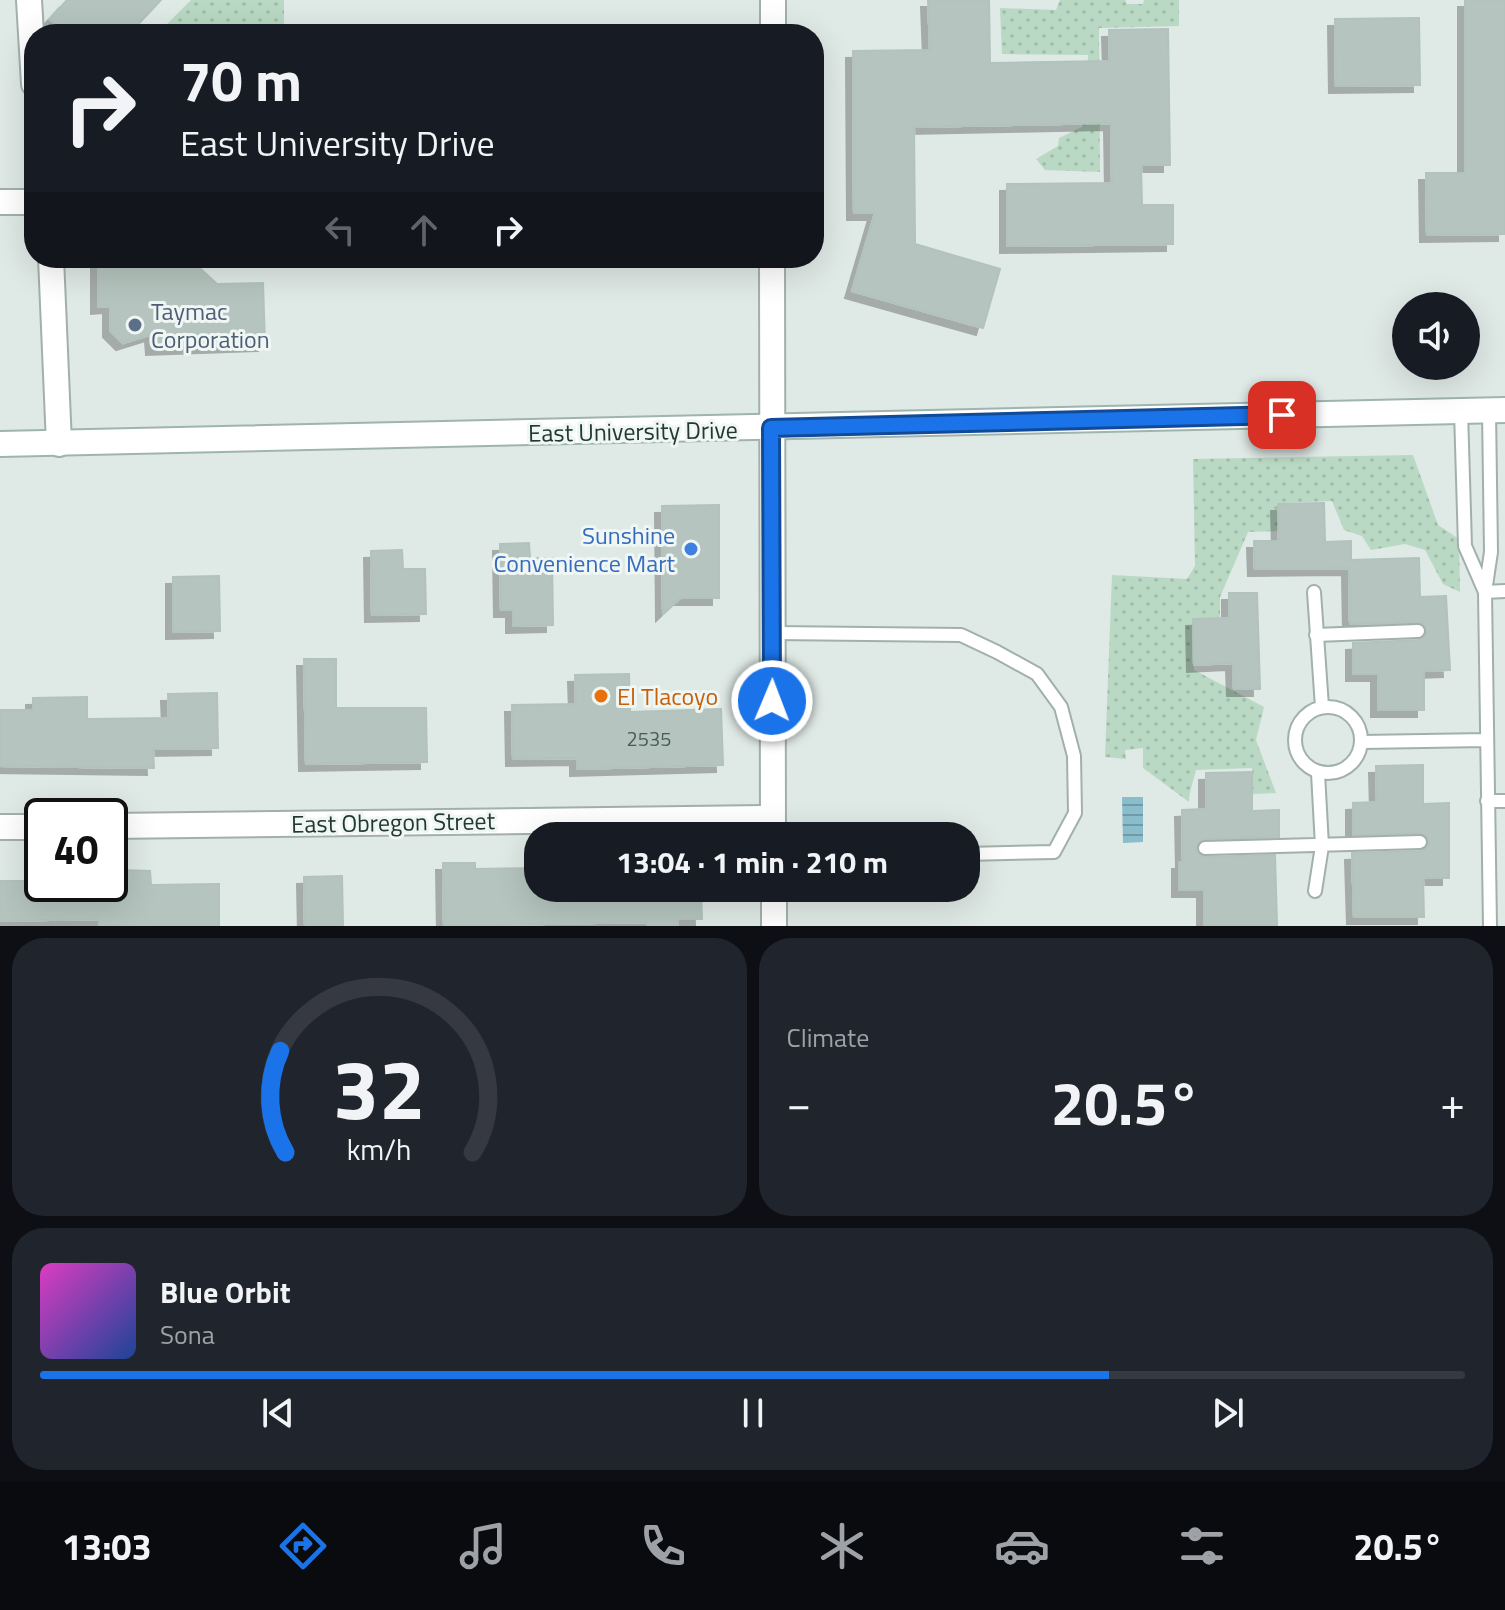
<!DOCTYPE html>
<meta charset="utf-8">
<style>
:root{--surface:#171b24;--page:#20242c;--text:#f1f3f6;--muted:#9ea1a6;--line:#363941;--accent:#1a73e8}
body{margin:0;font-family:"Titillium Web",sans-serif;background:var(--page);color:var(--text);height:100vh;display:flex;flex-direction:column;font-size:30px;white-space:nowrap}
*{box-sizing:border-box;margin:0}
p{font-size:26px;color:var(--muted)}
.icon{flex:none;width:44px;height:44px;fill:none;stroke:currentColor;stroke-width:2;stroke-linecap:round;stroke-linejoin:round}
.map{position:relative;height:926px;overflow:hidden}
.drawer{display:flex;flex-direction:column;gap:12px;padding:12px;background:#0d0f14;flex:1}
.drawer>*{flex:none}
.hud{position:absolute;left:24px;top:24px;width:800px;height:244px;border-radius:32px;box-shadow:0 8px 32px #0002;background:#171b24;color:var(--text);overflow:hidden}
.fabs{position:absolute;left:1392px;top:292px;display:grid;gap:16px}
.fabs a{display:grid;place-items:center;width:88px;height:88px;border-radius:50%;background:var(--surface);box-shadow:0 8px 32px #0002;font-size:40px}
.speed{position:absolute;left:24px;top:798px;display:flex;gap:16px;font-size:40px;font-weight:700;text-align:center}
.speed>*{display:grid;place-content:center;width:104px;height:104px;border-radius:50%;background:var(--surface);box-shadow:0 8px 32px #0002;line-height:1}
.speed .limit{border:4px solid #111;border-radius:12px;background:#fff;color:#111}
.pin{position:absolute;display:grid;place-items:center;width:68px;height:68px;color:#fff;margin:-34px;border-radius:16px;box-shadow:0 4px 12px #0006}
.me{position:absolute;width:88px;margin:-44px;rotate:1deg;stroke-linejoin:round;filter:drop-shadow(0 0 6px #0008)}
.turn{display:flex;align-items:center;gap:28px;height:168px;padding:0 24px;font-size:36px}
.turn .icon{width:104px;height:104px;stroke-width:2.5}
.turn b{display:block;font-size:56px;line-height:68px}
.lanes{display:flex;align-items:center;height:76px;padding:0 24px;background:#0003;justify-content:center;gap:40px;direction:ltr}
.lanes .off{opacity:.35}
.big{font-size:60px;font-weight:700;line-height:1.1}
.drawer .card{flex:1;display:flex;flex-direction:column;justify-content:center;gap:12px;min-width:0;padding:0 28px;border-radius:32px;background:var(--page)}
.drawer .dial{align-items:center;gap:0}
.dial svg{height:208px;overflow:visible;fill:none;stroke:var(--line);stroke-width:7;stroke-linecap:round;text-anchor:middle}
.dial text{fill:var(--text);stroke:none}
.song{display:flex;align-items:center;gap:24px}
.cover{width:96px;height:96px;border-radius:12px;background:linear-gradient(135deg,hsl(310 70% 55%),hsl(220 70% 35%))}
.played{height:8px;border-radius:4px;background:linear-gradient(90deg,var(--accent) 75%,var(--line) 75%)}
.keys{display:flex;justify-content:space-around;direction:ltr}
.heat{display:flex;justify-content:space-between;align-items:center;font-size:44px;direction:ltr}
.drawer .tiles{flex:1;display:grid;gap:12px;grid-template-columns:1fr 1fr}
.card:last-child{grid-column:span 2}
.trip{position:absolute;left:524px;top:822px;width:456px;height:80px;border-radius:32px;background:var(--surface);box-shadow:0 8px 32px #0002;font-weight:700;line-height:80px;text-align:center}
.tab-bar{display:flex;height:128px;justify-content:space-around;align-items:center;background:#090b0e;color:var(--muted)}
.tab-bar .icon{width:56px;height:56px}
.tab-bar .current{color:var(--accent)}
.tab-bar b{font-size:36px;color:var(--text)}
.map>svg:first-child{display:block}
.park{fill:url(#park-dots)}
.water{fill:url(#water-rules)}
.building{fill:#b5c4be;stroke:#b2c2bd;stroke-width:2;filter:url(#shadow)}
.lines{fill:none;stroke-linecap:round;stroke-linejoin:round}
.service-casing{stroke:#a2b0ac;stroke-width:16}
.minor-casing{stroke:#a2b0ac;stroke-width:28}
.tertiary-casing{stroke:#a2b0ac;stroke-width:28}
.secondary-casing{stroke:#9fb4ae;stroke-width:28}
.service{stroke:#fff;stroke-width:12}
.minor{stroke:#fff;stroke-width:24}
.tertiary{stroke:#fff;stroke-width:24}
.secondary{stroke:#fff;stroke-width:24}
.route-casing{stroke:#114b97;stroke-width:20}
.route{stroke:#1a73e8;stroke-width:14}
.service-dot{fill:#5c6f8a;stroke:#eff6f3;stroke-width:3}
.shop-dot{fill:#3f7fe0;stroke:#eff6f3;stroke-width:3}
.food-dot{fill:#e8710a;stroke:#eff6f3;stroke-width:3}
.labels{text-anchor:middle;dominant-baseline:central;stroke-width:6;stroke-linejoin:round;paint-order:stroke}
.number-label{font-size:20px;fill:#465b56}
.service-label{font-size:24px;fill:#4e5e75;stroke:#eff6f3;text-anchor:start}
.street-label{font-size:24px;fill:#213833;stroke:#eff6f3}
.shop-label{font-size:24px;fill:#366cbe;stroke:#eff6f3;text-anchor:end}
.food-label{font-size:24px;fill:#c56008;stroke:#eff6f3;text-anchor:start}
</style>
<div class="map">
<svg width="1505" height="926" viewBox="0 0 1505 926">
<defs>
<pattern id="park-dots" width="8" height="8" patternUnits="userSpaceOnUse" patternTransform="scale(2)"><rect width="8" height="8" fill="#b9d9c4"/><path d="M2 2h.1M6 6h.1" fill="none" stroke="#9fbba9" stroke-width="1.8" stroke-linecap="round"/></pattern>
<pattern id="water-rules" width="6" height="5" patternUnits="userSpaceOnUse" patternTransform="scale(2)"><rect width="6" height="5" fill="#8abdcb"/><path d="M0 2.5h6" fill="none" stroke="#709ba5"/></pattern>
<filter id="shadow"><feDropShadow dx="-7" dy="7" stdDeviation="0" flood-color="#0004"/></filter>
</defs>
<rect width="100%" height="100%" fill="#dfe9e5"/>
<!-- park -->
<path class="park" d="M191 0H284V34H157Z
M1060 0H1125L1127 4H1143L1144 0H1179V26L1099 28 1100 172 1045 170 1036 159 1058 146 1059 138 1082 127 1087 107 1088 55 1002 54 1000 8 1056 10Z
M1413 455 1438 525 1459 539 1460 592 1443 584 1425 550 1405 544 1371 550 1362 536 1344 530 1332 501 1283 503 1279 531 1248 532 1220 597V618L1194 619V670L1264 707 1256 740 1276 793 1253 794 1252 768 1196 770C1194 780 1189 791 1189 802L1143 768V748L1125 750 1126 759 1105 757 1112 575 1187 579 1195 566 1193 459Z"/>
<!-- water -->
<path class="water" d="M1122 797H1143V842L1123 843Z"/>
<!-- building -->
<path class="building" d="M67 0H161L129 34H66L50 19Z
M928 0H989L990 63 1110 61 1109 30 1168 29 1170 165H1141L1142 205H1173V244L1007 246V184L1112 183 1111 123 914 127 915 244 1000 269 983 328 852 291 875 213H854L853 51 930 50Z
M1465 0H1505V234L1427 235 1426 173H1465Z
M1419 18 1420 85 1336 86 1335 19Z
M98 258H189L217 284 263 283 265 344 153 348 152 334 123 343 110 330V306L98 307Z
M1324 503 1325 542 1351 541V560L1419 558 1420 597 1446 596 1450 670 1424 671V710H1378V674H1353V643L1419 640 1426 634 1423 623 1350 624 1349 568 1255 569 1254 541H1279L1278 504Z
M719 505V598H680L663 614 662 506Z
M529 543 530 558H552L553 625 513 626V610H501L500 544Z
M402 550 403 569H425L426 614 372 615 371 551Z
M219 576 220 631 173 632V577Z
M1229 593H1257L1260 689H1234L1233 663 1194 665 1193 619 1229 618Z
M304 659H336V708H426L427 762 306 764Z
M629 674 630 712 721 709 723 765 577 769V758L513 759 512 705 576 704 575 675Z
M217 693 218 748 153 749 154 768 0 766V710H33V698L87 697V719L169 718 168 694Z
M1423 765V804L1449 803V878H1423L1424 917H1354L1352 853 1420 851 1425 849 1429 843 1427 837 1420 833 1353 835V803L1377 802 1376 766Z
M1252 772V811L1279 810V837L1205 839 1198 843 1196 849 1200 855 1205 857 1275 855 1277 925 1204 926V890H1179V862H1183L1182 810 1206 809V773Z
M443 863H475V869L538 868V888H701L702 919H678V926H647V922L444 926Z
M121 870 150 871 151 885 219 884V926H99V919L0 921V881H42V884H67V890H123Z
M342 876 343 926H305L304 877Z"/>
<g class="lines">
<defs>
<path id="service" d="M1461 411 1465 546 1485 592
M1489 411 1491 552 1485 592 1490 926
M1314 592 1322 707
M1485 592 1505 591
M773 633 961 635 997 652 1037 674 1061 707 1074 756 1075 813 1054 852 966 854
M1316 635 1418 631
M1295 740a33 33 0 1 1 66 0a33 33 0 1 1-66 0Z
M1362 742 1486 740
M1487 801H1505
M1205 848 1420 842
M1315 891 1322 846 1318 773"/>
<path id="minor" d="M29 0 34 84
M0 202H34
M51 258 59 444
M110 826 772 818
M0 827H42"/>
<path id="tertiary" d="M773 34V0
M772 258 773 836
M774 926V888"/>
<path id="secondary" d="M0 444 1505 410"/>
</defs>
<!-- service casing -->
<use href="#service" class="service-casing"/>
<!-- minor casing -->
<use href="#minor" class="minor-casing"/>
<!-- tertiary casing -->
<use href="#tertiary" class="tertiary-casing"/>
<!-- secondary casing -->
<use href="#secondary" class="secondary-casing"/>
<!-- service -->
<use href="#service" class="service"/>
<!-- minor -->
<use href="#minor" class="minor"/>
<!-- tertiary -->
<use href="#tertiary" class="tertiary"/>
<!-- secondary -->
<use href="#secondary" class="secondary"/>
</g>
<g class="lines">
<defs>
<path id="route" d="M772 701 771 428 1282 415"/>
</defs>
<!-- route casing -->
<use href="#route" class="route-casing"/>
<!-- route -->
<use href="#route" class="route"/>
</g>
<!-- markers -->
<circle class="service-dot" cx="135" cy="325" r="8"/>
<circle class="shop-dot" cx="691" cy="549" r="8"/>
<circle class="food-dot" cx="601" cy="696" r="8"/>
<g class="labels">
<!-- number labels -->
<g class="number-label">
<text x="649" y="738">2535</text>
</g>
<!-- service labels -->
<g class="service-label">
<text x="151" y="311">Taymac<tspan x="151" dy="28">Corporation</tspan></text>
</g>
<!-- street labels -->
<g class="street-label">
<text transform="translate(633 431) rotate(-1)">East University Drive</text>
<text transform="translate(393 822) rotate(-1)">East Obregon Street</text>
</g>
<!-- shop labels -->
<g class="shop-label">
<text x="675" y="535">Sunshine<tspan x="675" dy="28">Convenience Mart</tspan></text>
</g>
<!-- food labels -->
<g class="food-label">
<text x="617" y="696">El Tlacoyo</text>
</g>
</g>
</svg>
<div class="fabs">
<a><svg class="icon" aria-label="sound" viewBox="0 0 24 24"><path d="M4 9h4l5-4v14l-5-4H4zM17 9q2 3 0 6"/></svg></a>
</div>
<div class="speed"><div class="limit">40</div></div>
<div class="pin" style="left:1282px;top:415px;background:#d93025"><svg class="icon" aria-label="arrive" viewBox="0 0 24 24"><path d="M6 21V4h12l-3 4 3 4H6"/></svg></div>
<svg class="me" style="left:772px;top:701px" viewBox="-20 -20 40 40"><circle r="17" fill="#1a73e8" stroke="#fff" stroke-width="3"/><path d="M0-11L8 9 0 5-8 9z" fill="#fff"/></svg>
<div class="trip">13:04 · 1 min · 210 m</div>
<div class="hud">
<div class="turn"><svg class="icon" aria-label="right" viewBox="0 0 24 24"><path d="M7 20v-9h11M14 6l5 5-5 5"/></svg><div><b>70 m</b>East University Drive</div></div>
<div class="lanes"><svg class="icon off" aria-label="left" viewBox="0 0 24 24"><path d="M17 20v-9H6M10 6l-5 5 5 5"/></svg><svg class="icon off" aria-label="ahead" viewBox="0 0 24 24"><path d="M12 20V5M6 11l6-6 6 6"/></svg><svg class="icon" aria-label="right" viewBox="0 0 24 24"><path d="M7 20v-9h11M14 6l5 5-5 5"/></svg></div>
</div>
</div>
<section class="drawer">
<div class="tiles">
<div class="card dial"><svg viewBox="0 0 100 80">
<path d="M14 69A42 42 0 1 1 86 69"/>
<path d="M14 69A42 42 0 0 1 12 30" stroke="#1a73e8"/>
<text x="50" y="56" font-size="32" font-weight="700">32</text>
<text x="50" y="72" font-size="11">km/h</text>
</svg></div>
<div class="card"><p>Climate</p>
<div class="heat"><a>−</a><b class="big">20.5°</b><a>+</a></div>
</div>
<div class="card">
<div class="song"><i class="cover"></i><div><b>Blue Orbit</b><p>Sona</p></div></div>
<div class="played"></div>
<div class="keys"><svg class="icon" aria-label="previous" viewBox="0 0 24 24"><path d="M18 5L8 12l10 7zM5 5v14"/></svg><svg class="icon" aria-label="pause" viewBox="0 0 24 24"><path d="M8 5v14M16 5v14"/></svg><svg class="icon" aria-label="next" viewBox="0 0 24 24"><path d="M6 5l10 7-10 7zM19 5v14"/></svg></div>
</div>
</div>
</section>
<nav class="tab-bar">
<b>13:03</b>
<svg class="icon current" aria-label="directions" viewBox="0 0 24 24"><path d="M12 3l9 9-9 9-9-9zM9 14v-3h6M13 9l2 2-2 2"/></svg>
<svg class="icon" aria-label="music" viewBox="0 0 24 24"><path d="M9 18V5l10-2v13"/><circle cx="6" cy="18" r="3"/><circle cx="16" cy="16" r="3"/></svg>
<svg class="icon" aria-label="phone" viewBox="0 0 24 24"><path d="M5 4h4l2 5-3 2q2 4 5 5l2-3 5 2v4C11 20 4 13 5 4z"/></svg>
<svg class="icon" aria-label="climate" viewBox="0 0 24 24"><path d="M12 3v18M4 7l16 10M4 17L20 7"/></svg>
<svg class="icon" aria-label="car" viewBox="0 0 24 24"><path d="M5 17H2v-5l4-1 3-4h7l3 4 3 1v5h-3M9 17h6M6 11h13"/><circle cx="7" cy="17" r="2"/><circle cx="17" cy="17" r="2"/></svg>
<svg class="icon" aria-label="filters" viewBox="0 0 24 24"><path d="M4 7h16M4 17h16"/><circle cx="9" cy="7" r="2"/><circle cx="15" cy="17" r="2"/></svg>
<b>20.5°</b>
</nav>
